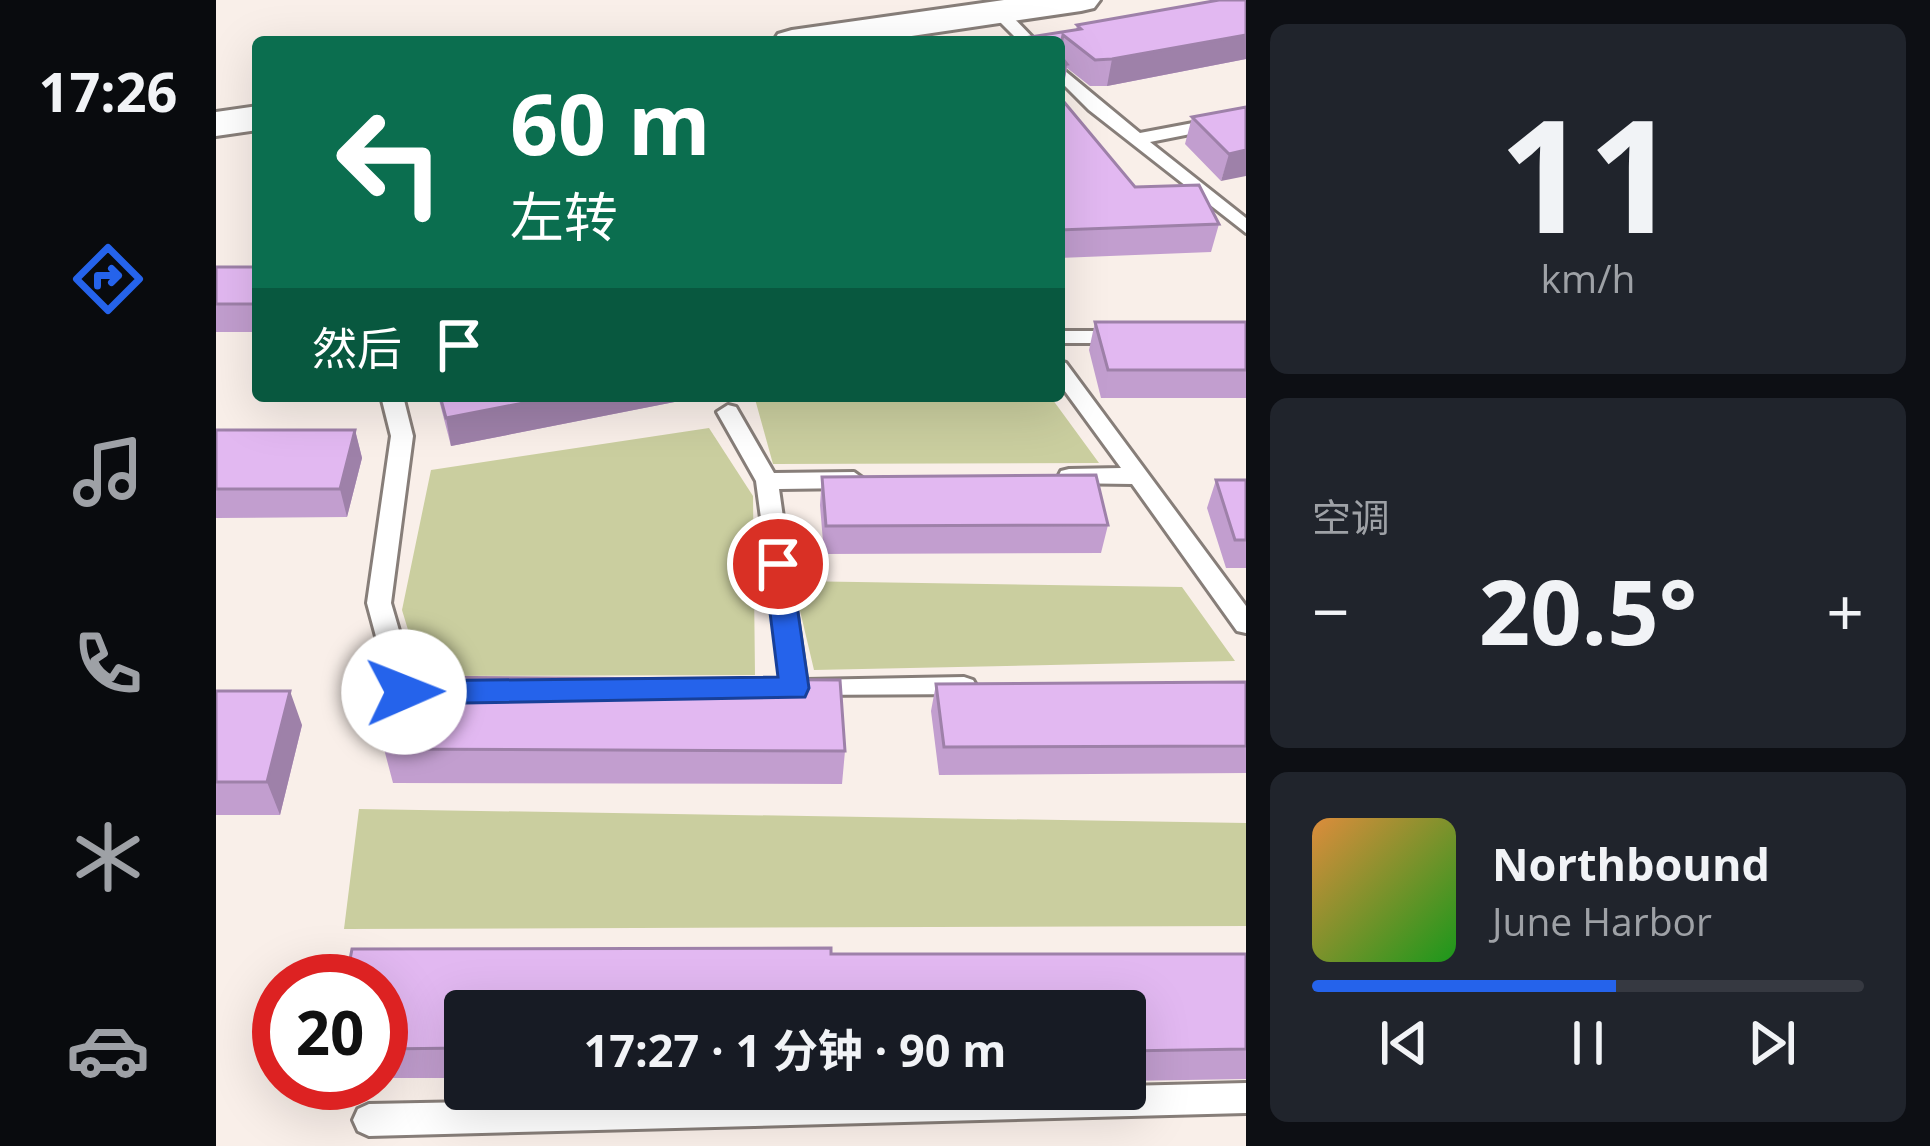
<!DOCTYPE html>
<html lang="zh">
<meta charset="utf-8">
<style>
:root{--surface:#171b24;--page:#20242c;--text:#f1f3f6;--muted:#9ea1a6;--line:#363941;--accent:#2563eb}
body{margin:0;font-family:"Open Sans","Noto Sans SC",sans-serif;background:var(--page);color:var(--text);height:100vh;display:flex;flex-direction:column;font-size:45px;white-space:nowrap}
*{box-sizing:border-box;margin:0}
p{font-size:39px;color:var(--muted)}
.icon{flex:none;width:66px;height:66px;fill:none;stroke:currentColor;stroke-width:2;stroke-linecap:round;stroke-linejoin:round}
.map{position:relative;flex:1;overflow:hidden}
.side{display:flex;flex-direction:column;gap:24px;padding:24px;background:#0d0f14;width:684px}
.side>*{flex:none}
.hud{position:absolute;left:36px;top:36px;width:813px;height:366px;border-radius:12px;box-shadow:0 12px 48px #0002;background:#0b6e4f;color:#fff;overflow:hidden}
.speed{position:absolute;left:36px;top:954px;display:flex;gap:24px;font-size:60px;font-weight:700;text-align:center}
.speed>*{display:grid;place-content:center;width:156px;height:156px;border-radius:50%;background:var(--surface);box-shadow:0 12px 48px #0002;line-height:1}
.speed .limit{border:18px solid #d22;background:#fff;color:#111}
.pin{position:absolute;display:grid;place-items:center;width:102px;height:102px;color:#fff;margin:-51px;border:6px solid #fff;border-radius:50%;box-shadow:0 3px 12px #0007}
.me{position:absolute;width:132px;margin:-66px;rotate:89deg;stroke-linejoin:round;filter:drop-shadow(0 0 9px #0008)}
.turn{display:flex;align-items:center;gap:42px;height:252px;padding:0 60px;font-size:54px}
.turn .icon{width:156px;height:156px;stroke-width:2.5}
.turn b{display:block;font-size:84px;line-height:102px}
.then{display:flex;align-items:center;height:114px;padding:0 60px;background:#0003;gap:24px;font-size:45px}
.big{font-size:90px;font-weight:700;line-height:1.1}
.side .widget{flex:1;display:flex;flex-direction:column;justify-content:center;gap:18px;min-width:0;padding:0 42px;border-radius:18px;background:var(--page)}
.side .dial{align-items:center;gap:0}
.dial b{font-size:156px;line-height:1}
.song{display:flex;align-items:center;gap:36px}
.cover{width:144px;height:144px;border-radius:18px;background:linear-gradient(135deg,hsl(30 70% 55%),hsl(120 70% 35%))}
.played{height:12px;border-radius:6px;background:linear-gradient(90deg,var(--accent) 55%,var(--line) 55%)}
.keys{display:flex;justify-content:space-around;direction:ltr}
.heat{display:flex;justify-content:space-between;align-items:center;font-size:66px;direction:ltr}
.trip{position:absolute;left:228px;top:990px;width:702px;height:120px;border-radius:12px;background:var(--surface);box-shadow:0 12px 48px #0002;font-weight:700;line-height:120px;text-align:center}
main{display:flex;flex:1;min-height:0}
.tab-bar{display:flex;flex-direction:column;width:216px;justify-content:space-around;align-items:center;background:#090b0e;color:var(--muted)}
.tab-bar .icon{width:84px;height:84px}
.tab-bar .active{color:var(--accent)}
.tab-bar b{font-size:54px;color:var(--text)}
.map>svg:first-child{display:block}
.green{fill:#cace9f}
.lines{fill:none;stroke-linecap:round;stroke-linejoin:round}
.service-casing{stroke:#877e79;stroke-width:6}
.tertiary-casing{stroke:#877e79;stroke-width:6}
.service{fill:#fff;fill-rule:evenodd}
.tertiary{fill:#fff;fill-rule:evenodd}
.wall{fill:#c29ecf}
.shaded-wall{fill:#9e81a9}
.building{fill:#e2b8f1;stroke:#9e81a9;stroke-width:3}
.route{fill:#2563eb;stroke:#184099;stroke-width:3}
</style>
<main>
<nav class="tab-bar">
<b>17:26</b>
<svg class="icon active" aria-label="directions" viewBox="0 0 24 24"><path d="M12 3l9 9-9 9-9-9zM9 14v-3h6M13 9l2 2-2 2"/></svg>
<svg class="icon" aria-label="music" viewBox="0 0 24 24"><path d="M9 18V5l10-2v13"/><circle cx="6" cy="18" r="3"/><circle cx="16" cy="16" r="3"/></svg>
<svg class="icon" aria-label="phone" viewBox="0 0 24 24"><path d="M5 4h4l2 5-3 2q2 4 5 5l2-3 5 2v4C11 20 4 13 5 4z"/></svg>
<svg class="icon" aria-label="climate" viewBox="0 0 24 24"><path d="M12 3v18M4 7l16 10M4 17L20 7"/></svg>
<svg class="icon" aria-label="car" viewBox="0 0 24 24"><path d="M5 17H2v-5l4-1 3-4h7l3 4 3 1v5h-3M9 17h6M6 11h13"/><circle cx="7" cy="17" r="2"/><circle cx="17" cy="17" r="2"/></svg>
</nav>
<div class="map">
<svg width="1030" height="1146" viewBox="0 0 1030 1146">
<rect width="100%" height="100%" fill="#f9efe9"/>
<!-- green -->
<path class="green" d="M564 396H834L883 463 557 464 539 399Z
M493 428 537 496 539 675 206 676 186 610 215 470Z
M577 581 966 587 1019 661 598 670Z
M143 809 1030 823V926L128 929Z"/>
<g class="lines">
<defs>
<path id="service" d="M777 9H789L821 42H804L777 15Z
M843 66 924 133 1030 113V123L934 142 1030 218V233L873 110 843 80Z
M843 331H908L918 337 908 343H843Z
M843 361 850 363 1030 606V633L1021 631 916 484 845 483 842 477 845 471 853 469 905 468 843 383Z
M165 396H187L197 436 175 603 198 682 211 685 215 692 211 699H179L175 692 151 603 175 436Z
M512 405 520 407 558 473 638 472 649 480 638 488 563 489 590 680 748 677 757 680 761 687 757 694 588 695 578 699 569 696 540 481 501 412Z
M1030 1083V1113L153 1136 142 1131 137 1120 142 1109 153 1104 909 1089V1086Z"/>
<path id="tertiary" d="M788 0H884L878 8 865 11 655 42H557L562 34 576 30Z
M42 106V130L0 136V112Z"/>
</defs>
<!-- service casing -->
<use href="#service" class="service-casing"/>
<!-- tertiary casing -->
<use href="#tertiary" class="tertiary-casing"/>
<!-- service -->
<use href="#service" class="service"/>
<!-- tertiary -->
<use href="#tertiary" class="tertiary"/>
</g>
<!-- wall -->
<path class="wall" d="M1030 0V59L891 86H874L851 68 847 90 783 42 860 30 861 25Z
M843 96 919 187 1003 224 995 252 843 258Z
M1030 107 1005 181 969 144 976 117Z
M0 267H42V332H0Z
M879 322H1030V398H885L873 350Z
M222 396H489L235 446Z
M0 430H139L146 458 131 517 0 518Z
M606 477 892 525 885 553 608 554 604 505Z
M1000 480H1030V568H1010L991 508Z
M1030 682V773L723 775 715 711 720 684Z
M0 691 86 725 64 815H0Z
M168 749 629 751 626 784 177 783Z
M615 954H1030V1079L909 1081V1011H249V1078H165V981Z"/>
<!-- shaded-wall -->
<path class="shaded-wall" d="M1030 35V59L891 86 896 59Z
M851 64 847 90 843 91V65Z
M1030 150V176L1005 181 1013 154Z
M343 396H489L235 446 230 418Z
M139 430 146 458 131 517 124 489Z
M74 691 86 725 64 815 51 782Z"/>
<!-- building -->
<path class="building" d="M1003 0H1030V35L896 59 879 60 847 35 843 53V42H783L865 29 861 25Z
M843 54 851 64 843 65Z
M843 96 919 187 983 185 1003 224 843 230Z
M1030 107V150L1013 154 976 117Z
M0 267H42V304H0Z
M879 322H1030V370H892Z
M224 396H343L230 418Z
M0 430H139L124 489H0Z
M880 475 892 525 610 526 606 477Z
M1000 480H1030V540H1019Z
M182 677 624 680 629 751 168 749Z
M1030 682V746L728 747 720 684Z
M0 691H74L51 782H0Z
M615 948V954H1030V1049L909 1051V1011H249V1048L165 1049V981H130L136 949Z"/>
<!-- route -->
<path class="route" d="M562 554 575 564 593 688 589 697 188 704 178 701 174 692 178 684 188 681 562 677 548 564Z"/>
</svg>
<div class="speed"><div class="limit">20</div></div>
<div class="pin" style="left:562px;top:564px;background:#d93025"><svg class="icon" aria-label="arrive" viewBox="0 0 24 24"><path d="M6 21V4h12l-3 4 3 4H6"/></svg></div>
<svg class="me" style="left:188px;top:692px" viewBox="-20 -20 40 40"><circle r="19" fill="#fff"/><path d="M0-13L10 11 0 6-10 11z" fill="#2563eb"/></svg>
<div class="trip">17:27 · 1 分钟 · 90 m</div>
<div class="hud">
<div class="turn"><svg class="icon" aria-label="left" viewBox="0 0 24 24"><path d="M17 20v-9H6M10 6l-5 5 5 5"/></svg><div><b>60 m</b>左转</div></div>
<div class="then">然后<svg class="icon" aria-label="arrive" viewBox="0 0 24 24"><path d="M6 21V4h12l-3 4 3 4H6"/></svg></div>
</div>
</div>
<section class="side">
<div class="widget dial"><b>11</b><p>km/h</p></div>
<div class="widget"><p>空调</p>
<div class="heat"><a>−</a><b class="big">20.5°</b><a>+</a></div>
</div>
<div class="widget">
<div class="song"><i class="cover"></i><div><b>Northbound</b><p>June Harbor</p></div></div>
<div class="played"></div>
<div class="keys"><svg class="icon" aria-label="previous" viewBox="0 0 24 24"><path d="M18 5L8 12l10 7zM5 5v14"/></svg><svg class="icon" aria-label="pause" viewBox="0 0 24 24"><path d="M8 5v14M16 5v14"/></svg><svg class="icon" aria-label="next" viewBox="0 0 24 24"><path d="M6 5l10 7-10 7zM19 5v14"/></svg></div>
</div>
</section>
</main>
